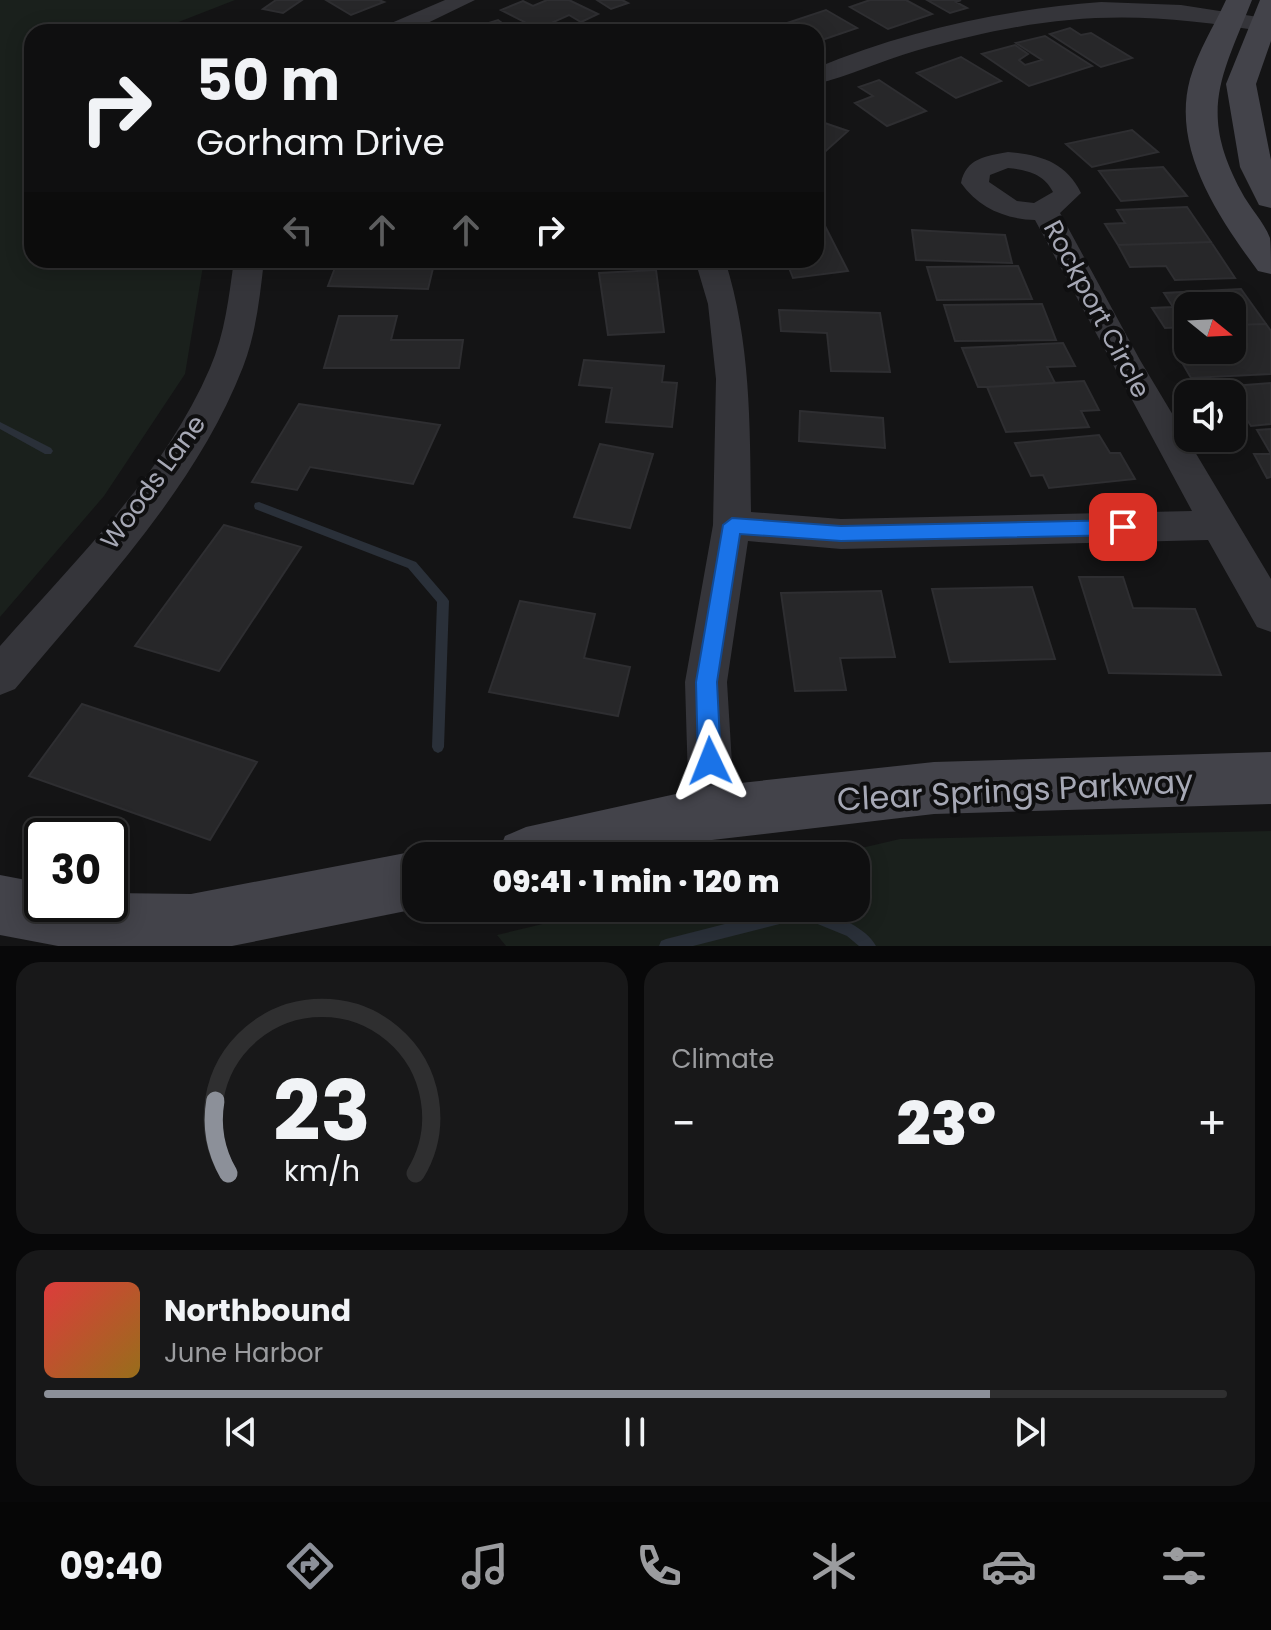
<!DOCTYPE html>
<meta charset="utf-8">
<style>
:root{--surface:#0f0f10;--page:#181819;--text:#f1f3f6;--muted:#9b9c9f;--line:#2f2f30;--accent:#8c9099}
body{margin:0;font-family:Poppins,sans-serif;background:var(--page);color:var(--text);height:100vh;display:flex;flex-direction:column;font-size:30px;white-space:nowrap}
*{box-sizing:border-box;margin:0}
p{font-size:26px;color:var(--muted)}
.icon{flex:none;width:44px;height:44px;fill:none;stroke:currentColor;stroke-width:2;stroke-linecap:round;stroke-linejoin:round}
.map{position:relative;height:946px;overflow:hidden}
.sheet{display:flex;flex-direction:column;gap:16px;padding:16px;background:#080809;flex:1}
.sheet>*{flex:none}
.banner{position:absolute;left:24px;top:24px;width:800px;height:244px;border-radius:24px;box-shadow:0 4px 20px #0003,0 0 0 2px var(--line);background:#0f0f10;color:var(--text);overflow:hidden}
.needle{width:52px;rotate:108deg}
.controls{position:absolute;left:1174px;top:292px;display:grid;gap:16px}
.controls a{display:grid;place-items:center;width:72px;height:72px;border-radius:16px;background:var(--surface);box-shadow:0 4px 20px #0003,0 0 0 2px var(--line);font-size:40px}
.speed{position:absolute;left:24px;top:818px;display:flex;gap:16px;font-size:40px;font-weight:700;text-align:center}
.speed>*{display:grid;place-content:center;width:104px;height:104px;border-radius:50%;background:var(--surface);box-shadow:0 4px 20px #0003,0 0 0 2px var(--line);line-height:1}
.speed .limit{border:4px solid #111;border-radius:12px;background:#fff;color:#111}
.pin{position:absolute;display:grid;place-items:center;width:68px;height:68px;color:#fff;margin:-34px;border-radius:16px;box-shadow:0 4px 12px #0006}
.me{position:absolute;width:88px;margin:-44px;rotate:358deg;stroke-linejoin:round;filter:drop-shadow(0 0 6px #0008)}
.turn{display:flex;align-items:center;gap:28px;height:168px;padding:0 40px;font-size:36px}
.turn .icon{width:104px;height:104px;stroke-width:2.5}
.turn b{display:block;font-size:56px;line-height:68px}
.lanes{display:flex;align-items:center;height:76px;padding:0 40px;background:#0003;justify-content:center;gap:40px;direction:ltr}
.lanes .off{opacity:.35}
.big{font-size:60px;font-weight:800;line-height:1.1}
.sheet .card{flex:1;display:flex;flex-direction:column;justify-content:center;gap:12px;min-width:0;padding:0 28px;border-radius:24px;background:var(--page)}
.sheet .dial{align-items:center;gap:0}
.dial svg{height:208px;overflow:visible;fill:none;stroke:var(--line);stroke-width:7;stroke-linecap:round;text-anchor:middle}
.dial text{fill:var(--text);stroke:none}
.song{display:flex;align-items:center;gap:24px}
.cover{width:96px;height:96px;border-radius:12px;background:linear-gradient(135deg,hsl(0 70% 55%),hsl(40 70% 35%))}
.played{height:8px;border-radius:4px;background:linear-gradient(90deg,var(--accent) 80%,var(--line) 80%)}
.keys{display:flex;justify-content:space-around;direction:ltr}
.heat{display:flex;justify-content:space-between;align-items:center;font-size:44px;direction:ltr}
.sheet .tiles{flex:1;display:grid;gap:16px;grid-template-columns:1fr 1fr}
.card:last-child{grid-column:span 2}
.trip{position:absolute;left:402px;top:842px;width:468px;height:80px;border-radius:24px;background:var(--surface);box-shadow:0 4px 20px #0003,0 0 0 2px var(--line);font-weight:800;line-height:80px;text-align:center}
.dock{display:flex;height:128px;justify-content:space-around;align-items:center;background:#060606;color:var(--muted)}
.dock .icon{width:56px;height:56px}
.dock .active{color:var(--accent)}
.dock b{font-size:36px;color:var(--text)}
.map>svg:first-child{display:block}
.green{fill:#1a201c}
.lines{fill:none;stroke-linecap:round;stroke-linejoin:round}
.stream{fill:#2a3039;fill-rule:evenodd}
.building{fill:#272729;stroke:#2e2e31;stroke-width:2}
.street{fill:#35353a;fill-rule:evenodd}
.secondary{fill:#43434a;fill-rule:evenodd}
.route{fill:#1a73e8;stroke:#114b97;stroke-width:2}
.labels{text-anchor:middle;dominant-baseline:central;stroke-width:8;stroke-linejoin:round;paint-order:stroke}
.street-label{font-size:26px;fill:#a6a8b5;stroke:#0f0f10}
.near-street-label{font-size:32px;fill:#a6a8b5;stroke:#0f0f10}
</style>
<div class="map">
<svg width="1271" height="946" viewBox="0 0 1271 946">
<rect width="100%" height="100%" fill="#141415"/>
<!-- green -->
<path class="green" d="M0 0H235L153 32H32V260H204L185 374 104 496 0 617Z
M1271 831V946H506L497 935 610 908H856V856H827L900 839Z"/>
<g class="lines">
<!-- stream -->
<path class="stream" d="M0 422 51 448 53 451 51 454H45L0 429Z
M259 502 416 562 447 598 449 601 444 747 442 751 438 753 434 751 432 747 437 602 408 568 255 509 254 506 255 503Z
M788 908C797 908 806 907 815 909 834 914 867 928 876 946H859L847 936 803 918 693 946H659L661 941 666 939Z"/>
</g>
<!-- building -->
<path class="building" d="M276 0H302L283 13 263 9Z
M326 0H379L384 2 351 15Z
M547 0H569L598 14 581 22 569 15 538 29 501 10 523 1 533 6Z
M597 0H622L628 3 611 9Z
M870 0H906L932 14 888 29 850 7Z
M927 0H961L956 2 967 8 950 13Z
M826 10 857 28 816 42V32L766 30Z
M498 20 514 32H460Z
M1070 28 1081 35 1091 33 1132 58 1101 67 1050 34Z
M1045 36 1092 66 1029 86 982 54 1015 45 1028 54 1019 60 1025 65 1042 60 1016 43Z
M961 57 1001 81 956 98 917 73Z
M879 80 926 111 887 126 855 103 873 96 859 87Z
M816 120 848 131 819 157 816 155Z
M1132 130 1158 152 1092 167 1066 144Z
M1163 167 1187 196 1121 201 1099 171Z
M1187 207 1211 242 1118 245 1105 224 1125 223 1117 210Z
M825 226 848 271 793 278 786 260H816V227Z
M912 230 1005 235 1012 263 916 260Z
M1211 242 1235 278 1175 280 1166 266 1130 267 1118 245Z
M338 260H403L402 263 434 264 428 289 328 286Z
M1018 266 1032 299 937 300 927 267Z
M656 270 664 332 608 335 599 273Z
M1241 289 1266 324 1232 325V306H1188V327L1165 328 1152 308 1173 307 1164 293Z
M1042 304 1056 340 955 341 944 305Z
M779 310 880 313 890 372 831 371 827 333 781 331Z
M339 316H397L391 340H463L459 368H324Z
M1266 324 1271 331V374L1191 378 1177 354 1232 350V325Z
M1063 343 1075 366 1047 367 1055 383 987 387H978L962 348Z
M584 360 664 366 662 382 677 383 672 427 606 422 612 388 579 385Z
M1084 381 1099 410 1081 411 1089 427 1006 432 987 387Z
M1271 383V424L1251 426 1242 412 1232 413V394H1209L1205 388Z
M299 404 440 425 413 484 310 467 297 490 252 482Z
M800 411 883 418 885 448 799 441Z
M1271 429V477L1267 478 1254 454H1271L1257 430Z
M1099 435 1110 453H1120L1135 479 1049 488 1043 475 1031 476 1015 443Z
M600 444 653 454 630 528 574 517Z
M224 525 301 547 219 671 135 646Z
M1079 577H1123L1133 608 1195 609 1221 675 1109 673Z
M1032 587 1055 659 950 662 932 589Z
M881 591 895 657 840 658 846 690 795 691 781 593Z
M520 601 595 614 584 658 630 667 618 716 489 692Z
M82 704 257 762 210 840 29 776Z"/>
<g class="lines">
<!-- street -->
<path class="street" d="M445 0H475L409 32H379L382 27Z
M1101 2 1181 5 1271 19V33C1132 8 1050 13 915 51 881 61 849 76 816 84V68C904 31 1006 9 1101 2Z
M1008 152C1040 155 1066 162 1081 193L1060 213 1140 360 1271 579V632L1257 627 1208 540 841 549 748 541 727 682 735 813 728 829 712 835 696 829 689 813 685 682 713 525 716 379 708 304 695 260H725C751 343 750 425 751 512L841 519 1192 511 1035 220C1005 219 979 208 961 183 966 158 986 156 1008 152ZM1008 168C1027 170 1044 174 1053 192L1034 203 1017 201 989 182 990 175Z
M234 260H264C260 296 256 334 243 367 195 490 98 589 15 689L0 695V646C76 559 164 475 210 368 225 334 229 296 234 260Z"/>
<!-- secondary -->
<path class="secondary" d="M1226 0H1252C1222 76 1198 111 1241 191 1249 207 1264 222 1270 238 1271 247 1271 264 1271 274L1258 271C1219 218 1171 149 1190 79 1198 51 1214 26 1226 0Z
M1260 0H1271V41L1256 84 1271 160V208L1259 205 1240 167 1226 84Z
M1271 752V804L934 814 712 840 646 856H497L505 836 526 827 712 786 934 762Z
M416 851 429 856H416V908H419L416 909 232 946H58L0 935V875L42 883V904H110V893L191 894Z"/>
</g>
<!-- route -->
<path class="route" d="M732 518 841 526 1123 520 1132 527 1123 535 841 541 740 534 717 682 721 761 718 768 710 771 702 768 698 761 696 682 723 525Z"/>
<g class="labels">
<!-- street labels -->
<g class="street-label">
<text transform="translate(1097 309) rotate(62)">Rockport Circle</text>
<text transform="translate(153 482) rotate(-54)">Woods Lane</text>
</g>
<!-- near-street labels -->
<g class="near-street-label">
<text transform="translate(1015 790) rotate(-3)">Clear Springs Parkway</text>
</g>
</g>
</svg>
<div class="controls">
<a><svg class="needle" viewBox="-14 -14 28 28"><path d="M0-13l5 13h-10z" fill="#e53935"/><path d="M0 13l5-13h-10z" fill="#9b9c9f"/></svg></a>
<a><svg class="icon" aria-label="sound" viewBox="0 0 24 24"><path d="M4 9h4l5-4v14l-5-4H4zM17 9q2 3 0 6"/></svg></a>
</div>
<div class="speed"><div class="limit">30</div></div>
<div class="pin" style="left:1123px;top:527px;background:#d93025"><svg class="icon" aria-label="arrive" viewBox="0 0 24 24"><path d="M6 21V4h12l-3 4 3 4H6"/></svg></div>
<svg class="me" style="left:710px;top:761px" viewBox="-20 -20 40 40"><path d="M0-17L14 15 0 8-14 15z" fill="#1a73e8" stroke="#fff" stroke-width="4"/></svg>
<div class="trip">09:41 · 1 min · 120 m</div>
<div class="banner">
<div class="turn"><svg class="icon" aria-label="right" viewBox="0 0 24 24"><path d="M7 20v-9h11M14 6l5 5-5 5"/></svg><div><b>50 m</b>Gorham Drive</div></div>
<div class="lanes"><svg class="icon off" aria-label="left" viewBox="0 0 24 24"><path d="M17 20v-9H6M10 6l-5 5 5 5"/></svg><svg class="icon off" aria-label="ahead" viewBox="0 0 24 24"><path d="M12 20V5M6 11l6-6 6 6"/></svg><svg class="icon off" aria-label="ahead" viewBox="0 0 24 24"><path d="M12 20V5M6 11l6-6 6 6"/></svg><svg class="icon" aria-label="right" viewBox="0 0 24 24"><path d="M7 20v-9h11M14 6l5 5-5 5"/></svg></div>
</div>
</div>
<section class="sheet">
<div class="tiles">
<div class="card dial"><svg viewBox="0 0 100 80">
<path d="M14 69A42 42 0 1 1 86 69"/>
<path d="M14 69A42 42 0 0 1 9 41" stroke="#8c9099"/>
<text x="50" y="56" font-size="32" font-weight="700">23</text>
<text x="50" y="72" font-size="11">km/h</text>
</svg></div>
<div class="card"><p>Climate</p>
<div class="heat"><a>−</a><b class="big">23°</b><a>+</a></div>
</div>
<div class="card">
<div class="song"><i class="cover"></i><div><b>Northbound</b><p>June Harbor</p></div></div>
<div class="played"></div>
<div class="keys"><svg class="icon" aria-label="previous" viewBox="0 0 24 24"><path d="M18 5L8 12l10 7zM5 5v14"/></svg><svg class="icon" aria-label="pause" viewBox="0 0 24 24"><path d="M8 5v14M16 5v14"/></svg><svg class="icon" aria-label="next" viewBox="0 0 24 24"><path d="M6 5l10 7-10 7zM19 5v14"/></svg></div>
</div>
</div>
</section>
<nav class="dock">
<b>09:40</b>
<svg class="icon active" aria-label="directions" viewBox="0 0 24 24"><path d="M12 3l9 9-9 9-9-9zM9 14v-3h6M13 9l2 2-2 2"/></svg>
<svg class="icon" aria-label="music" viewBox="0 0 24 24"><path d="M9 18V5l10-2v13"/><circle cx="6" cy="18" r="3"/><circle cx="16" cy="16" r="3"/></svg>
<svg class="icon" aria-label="phone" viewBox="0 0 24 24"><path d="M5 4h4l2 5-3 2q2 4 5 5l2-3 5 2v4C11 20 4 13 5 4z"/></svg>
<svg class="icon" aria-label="climate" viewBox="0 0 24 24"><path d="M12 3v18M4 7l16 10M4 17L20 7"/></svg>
<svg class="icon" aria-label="car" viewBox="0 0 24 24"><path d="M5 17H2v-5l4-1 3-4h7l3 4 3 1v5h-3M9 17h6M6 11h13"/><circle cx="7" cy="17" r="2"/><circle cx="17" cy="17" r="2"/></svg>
<svg class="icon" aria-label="filters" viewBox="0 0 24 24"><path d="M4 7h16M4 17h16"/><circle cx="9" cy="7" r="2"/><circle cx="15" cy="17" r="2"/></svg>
</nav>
